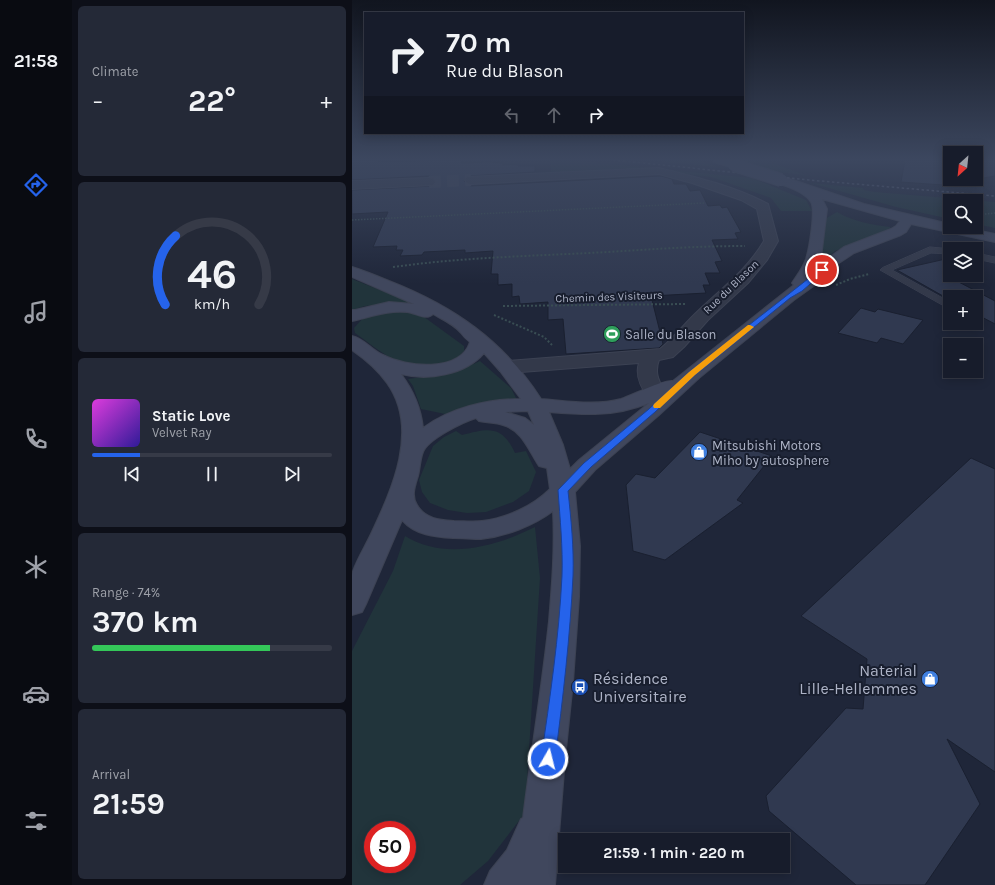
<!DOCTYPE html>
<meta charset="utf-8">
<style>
:root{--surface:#171c2b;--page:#242937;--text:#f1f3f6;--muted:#9ea1a9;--line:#363a47;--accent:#2563eb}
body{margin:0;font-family:Karla,sans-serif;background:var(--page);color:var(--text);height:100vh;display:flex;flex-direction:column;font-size:15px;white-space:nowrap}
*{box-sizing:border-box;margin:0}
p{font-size:13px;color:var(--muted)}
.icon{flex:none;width:22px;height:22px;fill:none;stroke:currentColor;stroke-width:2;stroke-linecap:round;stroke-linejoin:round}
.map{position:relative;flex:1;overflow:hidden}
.details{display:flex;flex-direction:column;gap:6px;padding:6px;background:#0d0f18;width:280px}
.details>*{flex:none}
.top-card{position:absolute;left:12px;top:12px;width:380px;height:122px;border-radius:0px;box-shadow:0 2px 10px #0003,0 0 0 1px var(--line);background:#171c2b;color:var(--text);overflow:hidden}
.needle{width:26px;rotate:207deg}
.controls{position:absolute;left:591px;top:146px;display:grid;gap:8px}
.controls a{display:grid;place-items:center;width:40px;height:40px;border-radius:0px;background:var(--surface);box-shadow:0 2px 10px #0003,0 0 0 1px var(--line);font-size:20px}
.speed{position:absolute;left:12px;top:821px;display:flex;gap:8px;font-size:20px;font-weight:700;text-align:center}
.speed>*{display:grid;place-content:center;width:52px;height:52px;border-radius:50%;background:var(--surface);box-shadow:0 2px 10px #0003,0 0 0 1px var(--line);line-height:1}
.speed .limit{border:6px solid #d22;background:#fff;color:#111}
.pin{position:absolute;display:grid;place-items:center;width:34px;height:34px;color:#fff;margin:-17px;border:2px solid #fff;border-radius:50%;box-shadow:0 1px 4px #0007}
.me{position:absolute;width:44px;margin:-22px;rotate:8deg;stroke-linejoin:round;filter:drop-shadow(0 0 3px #0008)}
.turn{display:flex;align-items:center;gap:14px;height:84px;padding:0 16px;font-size:18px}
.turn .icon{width:52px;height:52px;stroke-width:2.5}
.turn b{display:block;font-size:28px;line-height:34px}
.lanes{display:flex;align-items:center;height:38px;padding:0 16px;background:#0003;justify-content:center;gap:20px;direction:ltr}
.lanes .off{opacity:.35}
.big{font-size:30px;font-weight:700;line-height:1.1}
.details .card{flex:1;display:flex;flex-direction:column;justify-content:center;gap:6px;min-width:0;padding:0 14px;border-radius:6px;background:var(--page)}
.details .dial{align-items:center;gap:0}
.dial svg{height:104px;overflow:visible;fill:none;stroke:var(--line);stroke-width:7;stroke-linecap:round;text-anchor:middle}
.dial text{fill:var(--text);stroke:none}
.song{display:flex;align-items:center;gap:12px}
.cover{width:48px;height:48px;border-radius:6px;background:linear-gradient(135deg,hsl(300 70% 55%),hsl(250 70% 35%))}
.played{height:4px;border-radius:2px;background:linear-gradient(90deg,var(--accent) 20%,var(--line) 20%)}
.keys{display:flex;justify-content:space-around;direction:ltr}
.heat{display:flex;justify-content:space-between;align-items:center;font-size:22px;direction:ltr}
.charge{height:6px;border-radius:3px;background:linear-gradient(90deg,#34c759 74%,var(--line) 0)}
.trip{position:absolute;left:206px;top:833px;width:232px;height:40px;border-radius:0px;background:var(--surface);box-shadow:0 2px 10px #0003,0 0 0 1px var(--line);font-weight:700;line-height:40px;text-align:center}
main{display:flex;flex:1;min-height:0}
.dock{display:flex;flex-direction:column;width:72px;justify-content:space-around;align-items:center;background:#090b11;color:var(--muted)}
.dock .icon{width:28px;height:28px}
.dock .current{color:var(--accent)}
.dock b{font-size:18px;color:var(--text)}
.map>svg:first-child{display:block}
.green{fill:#21343b;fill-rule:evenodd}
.building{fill:#303950;stroke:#1a2030}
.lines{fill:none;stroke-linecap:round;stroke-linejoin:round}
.street-tunnel{stroke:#3b4255;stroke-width:12;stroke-dasharray:12 6;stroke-linecap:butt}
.lane-casing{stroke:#3c4253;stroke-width:1}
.street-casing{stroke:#3c4253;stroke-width:2}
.secondary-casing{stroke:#3c4253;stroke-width:2}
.path-far1{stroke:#394d53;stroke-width:1.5;stroke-dasharray:1.5 1.5;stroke-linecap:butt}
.path{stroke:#394d53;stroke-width:2;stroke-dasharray:2 2;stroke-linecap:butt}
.lane{fill:#33394a;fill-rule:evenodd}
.street{fill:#33394a;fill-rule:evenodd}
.secondary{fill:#40475d;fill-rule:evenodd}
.rail{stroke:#545c71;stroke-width:1.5;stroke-dasharray:2.5 2.5;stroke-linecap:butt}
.secondary-bridge-casing{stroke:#3c4253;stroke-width:14;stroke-linecap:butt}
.secondary-bridge{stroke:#40475d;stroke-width:12}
.route{fill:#2563eb;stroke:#184099}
.slow{fill:#f59e0b}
.labels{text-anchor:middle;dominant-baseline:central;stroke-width:4;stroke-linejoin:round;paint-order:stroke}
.far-street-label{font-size:11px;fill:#adb3c6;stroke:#181e2e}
.poi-label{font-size:13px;fill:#adb3c6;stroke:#181e2e;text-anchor:start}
.near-poi-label{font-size:16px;fill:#adb3c6;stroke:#181e2e;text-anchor:end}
</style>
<main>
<nav class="dock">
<b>21:58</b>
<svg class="icon current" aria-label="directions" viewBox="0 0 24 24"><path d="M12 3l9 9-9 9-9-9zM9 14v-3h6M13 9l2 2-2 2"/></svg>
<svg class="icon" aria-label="music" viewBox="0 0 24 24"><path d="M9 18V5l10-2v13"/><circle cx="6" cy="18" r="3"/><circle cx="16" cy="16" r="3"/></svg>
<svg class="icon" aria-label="phone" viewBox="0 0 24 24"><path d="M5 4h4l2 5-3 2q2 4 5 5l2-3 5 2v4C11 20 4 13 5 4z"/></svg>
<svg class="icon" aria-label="climate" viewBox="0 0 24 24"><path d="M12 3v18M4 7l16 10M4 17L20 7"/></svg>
<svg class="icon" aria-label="car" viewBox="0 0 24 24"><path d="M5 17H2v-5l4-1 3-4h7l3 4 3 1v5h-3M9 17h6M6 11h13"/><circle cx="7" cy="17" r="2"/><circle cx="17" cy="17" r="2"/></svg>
<svg class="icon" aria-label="filters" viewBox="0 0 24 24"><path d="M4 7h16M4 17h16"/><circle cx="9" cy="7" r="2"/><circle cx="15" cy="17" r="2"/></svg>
</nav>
<section class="details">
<div class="card"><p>Climate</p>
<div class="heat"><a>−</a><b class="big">22°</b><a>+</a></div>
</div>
<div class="card dial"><svg viewBox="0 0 100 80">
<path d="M14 69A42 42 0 1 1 86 69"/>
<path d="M14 69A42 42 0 0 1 22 16" stroke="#2563eb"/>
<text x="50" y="56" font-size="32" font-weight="700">46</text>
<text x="50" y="72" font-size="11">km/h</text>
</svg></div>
<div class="card">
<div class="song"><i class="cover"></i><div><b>Static Love</b><p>Velvet Ray</p></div></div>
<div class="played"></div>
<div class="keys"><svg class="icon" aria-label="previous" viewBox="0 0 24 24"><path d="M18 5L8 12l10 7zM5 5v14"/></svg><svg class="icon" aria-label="pause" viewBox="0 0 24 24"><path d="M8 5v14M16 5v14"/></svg><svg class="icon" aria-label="next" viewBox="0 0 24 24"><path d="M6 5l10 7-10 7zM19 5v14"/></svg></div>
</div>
<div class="card"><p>Range · 74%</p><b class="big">370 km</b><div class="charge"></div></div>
<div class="card"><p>Arrival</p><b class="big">21:59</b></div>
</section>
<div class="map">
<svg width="643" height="885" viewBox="0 0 643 885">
<rect width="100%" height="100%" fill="#1f2639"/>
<!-- green -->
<path class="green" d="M199 160H216L400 178 454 200 460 211H429L419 198 359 177 308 171 199 175Z
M297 160H345L367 168 363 167Z
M387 160H413L453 175 424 172Z
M459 183 511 188 512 190 523 192 643 202V228L624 224V201H598V219L544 207Z
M485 212C502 222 521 225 539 227L530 234 483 251 473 260 468 259 473 219Z
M0 279 61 303 13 306 0 310Z
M49 309 68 314 112 346V351C108 356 102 361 95 363 81 368 54 366 41 359 27 352 15 341 3 333L2 328 12 317Z
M128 361 159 388 165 400 98 415 69 409 61 386 56 379 104 372Z
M104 431 110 435C137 428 150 425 163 453L174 451 184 472 177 491 161 502 134 512 115 513 96 510 78 503 70 492 67 480 81 446 92 437Z
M183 527 188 578 173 813 136 861 108 885H0V651L41 571 53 536C93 561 145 546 183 527ZM21 830H55V864H21Z"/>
<!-- building -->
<path class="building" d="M0 160H27L26 162 109 160V163L137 162 151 163V165L166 164V166H183V172L115 176 112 181 115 184 119 186 309 176 320 179 322 184H334L338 191 348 190 356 206 368 205 370 208 375 207 389 232 383 233 386 239 360 240 370 261 363 262 368 273H353L358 285H351L354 293 299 296 311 344 307 348 214 354 211 319 196 320V302L168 304 167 296 160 297V284L146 285V274H139L141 251 113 253V250L72 252 70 255 48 256 51 250H44L45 246 21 247 36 212 0 214V190L81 186 84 181 81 178 77 176 0 180Z
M553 160H598V179H624V160H643V176L591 185 549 182Z
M598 258V275H607L603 280 643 301V324L624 314V297H598V300L545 270Z
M509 308 523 312 526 309 571 320 551 344 529 338 525 343 486 333Z
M348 432 420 456 385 500 391 503 313 560 281 551 274 485 284 474 303 478Z
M619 458 643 469V772L595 739 628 804 573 885H504L417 811 414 796 494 708 511 709 515 659 449 616Z"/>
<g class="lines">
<!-- street-tunnel -->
<path class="street-tunnel" d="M77 182 119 180"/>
<defs>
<path id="lane" d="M578 247 600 249H598V254L579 253 540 270 598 302V306H592L528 270 530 268Z
M624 253 643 257V263L624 259Z"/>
<path id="street" d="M307 168C344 177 382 186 416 204L426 241 415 260 396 283 356 320 332 347 321 357 307 360C302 373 307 381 313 393L310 397 303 399 296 397C288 386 283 375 287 363L155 373 148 371 145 367 148 363 155 361 308 349C322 338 332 324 345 312 369 289 395 270 412 241L405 209 389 200 340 183 307 174 119 184 115 183 113 180 115 177Z
M77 178 81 179 83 182 81 185 0 189V181Z"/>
<path id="secondary" d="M361 160C369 160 381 158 388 165L386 167 382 168 362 162Z
M429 176 512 204 598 224V227H610L643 234V242L559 224 554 232 549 235 502 253 487 263 463 285 442 300 347 378 307 415 243 470 223 492 228 546 227 597 221 682 213 759 203 885H132L138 871 155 850 169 819 171 818C179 752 190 687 197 621 200 585 203 548 201 511 181 526 154 536 129 539 120 539 110 538 101 538 83 537 63 535 50 520L14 604 10 612 0 615C0 602 0 587 0 575 2 564 14 545 19 534 40 489 68 429 35 383 26 370 13 359 0 350V336C13 339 19 350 31 355 54 367 108 373 118 342 114 339 112 337 109 333 103 325 90 319 81 314 74 321 64 313 55 312 36 310 18 317 0 321V310H3L37 302 62 304 0 277V267C13 271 25 276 37 281 101 306 152 341 189 399 216 401 243 406 269 399 281 395 312 379 321 381L442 285 440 283C445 275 451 268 454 259 457 249 464 210 459 202 453 192 435 186 425 183L423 180 425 177ZM470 199 548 221 544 226 539 229 492 247 467 265 469 258 475 209ZM132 353 148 371 169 399C135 399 98 408 71 428 69 408 61 390 49 374 76 381 113 375 132 353ZM297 403 227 460 218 469 211 445 197 412C233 415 262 417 297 403ZM176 411 182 425 173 418 153 412ZM124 418 127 421C135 423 143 422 151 425 170 430 177 451 187 466L195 468 198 489C181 506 155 518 130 521 121 522 111 521 102 521 88 520 73 519 65 505 59 496 63 486 66 476 68 469 68 459 71 452 76 439 111 422 124 418Z"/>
</defs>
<!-- lane casing -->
<use href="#lane" class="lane-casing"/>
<!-- street casing -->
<use href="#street" class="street-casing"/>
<!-- secondary casing -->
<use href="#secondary" class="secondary-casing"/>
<!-- path-far1 -->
<path class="path-far1" d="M624 215 643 213
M0 220 352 203"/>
<!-- path -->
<path class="path" d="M41 267C113 257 184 256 256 252 302 249 347 246 393 246
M484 285 498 279 517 274
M151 306 333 304
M142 315 192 337 200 345"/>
<!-- lane -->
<use href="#lane" class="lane"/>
<!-- street -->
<use href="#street" class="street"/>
<!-- secondary -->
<use href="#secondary" class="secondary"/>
<!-- rail -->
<path class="rail" d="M261 160 457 180 643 196"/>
<defs>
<path id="secondary-bridge" d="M382 165 429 180"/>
</defs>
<!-- secondary-bridge casing -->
<use href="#secondary-bridge" class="secondary-bridge-casing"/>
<!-- secondary-bridge -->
<use href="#secondary-bridge" class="secondary-bridge"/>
</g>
<!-- sky -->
<linearGradient id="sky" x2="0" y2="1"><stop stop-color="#11151f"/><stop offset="0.56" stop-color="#3c475f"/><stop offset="1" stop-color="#3c475f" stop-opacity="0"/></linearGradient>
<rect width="643" height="284" fill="url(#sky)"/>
<!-- route -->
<path class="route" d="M470 268 472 269V272L450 291 438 298 343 375 303 412 239 467 216 491C219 519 222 548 221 576 218 637 211 698 203 759L201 763 196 765 191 763 189 759C198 698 207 637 210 576 211 547 208 519 206 490L232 463 297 409 337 372Z"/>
<!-- slow -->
<path class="slow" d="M396 325H398L402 327 343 375 308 408H302L301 406 302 404 337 372Z"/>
<!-- icons -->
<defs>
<symbol id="stadium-disc" viewBox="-11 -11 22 22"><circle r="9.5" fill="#2e9e5b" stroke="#181e2e"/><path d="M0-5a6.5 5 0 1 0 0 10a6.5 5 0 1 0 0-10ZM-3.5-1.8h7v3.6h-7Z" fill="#fff"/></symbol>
<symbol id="shop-disc" viewBox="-11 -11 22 22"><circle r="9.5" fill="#3f7fe0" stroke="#181e2e"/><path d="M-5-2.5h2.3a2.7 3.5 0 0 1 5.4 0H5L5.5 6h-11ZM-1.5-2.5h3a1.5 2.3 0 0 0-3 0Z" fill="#fff"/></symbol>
<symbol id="bus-disc" viewBox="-11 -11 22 22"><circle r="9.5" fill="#1a4fb4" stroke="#181e2e"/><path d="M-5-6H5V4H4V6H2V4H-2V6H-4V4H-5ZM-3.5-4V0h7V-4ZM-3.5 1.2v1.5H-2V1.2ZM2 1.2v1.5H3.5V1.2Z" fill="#fff"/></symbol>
</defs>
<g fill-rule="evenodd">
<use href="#stadium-disc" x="250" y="324" width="20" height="20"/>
<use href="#shop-disc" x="337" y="442" width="20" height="20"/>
<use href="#shop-disc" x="568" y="669" width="20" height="20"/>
<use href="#bus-disc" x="218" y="677" width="20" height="20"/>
</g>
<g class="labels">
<!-- far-street labels -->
<g class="far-street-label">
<text transform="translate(379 287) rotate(-44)">Rue du Blason</text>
<text transform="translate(257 297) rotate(-2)">Chemin des Visiteurs</text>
</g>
<!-- poi labels -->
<g class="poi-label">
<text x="273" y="334">Salle du Blason</text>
<text x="360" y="445">Mitsubishi Motors<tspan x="360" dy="15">Miho by autosphere</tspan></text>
</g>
<!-- near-poi labels -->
<g class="near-poi-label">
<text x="565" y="670">Naterial<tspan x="565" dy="18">Lille-Hellemmes</tspan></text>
<text x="241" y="678" text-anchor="start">Résidence<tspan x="241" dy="18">Universitaire</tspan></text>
</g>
</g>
</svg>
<div class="controls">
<a><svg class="needle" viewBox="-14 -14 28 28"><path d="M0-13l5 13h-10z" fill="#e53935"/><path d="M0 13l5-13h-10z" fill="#9ea1a9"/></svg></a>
<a><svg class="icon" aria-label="search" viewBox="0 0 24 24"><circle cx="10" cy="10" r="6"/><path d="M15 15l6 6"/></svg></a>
<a><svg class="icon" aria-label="layers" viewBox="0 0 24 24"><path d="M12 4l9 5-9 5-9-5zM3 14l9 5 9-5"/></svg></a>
<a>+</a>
<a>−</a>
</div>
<div class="speed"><div class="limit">50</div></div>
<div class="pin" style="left:470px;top:270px;background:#d93025"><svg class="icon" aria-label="arrive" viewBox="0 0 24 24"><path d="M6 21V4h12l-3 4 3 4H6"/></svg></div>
<svg class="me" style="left:196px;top:759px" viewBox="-20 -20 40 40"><circle r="17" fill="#2563eb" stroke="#fff" stroke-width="3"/><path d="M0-11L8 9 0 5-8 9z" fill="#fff"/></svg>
<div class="trip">21:59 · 1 min · 220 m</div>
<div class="top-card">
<div class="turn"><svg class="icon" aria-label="right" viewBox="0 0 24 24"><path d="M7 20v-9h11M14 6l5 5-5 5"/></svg><div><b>70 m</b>Rue du Blason</div></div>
<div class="lanes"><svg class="icon off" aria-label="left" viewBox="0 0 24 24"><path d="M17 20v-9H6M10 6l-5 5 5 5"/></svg><svg class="icon off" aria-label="ahead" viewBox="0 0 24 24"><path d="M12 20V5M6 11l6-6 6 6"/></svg><svg class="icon" aria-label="right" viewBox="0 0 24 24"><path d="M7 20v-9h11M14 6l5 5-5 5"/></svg></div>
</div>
</div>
</main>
